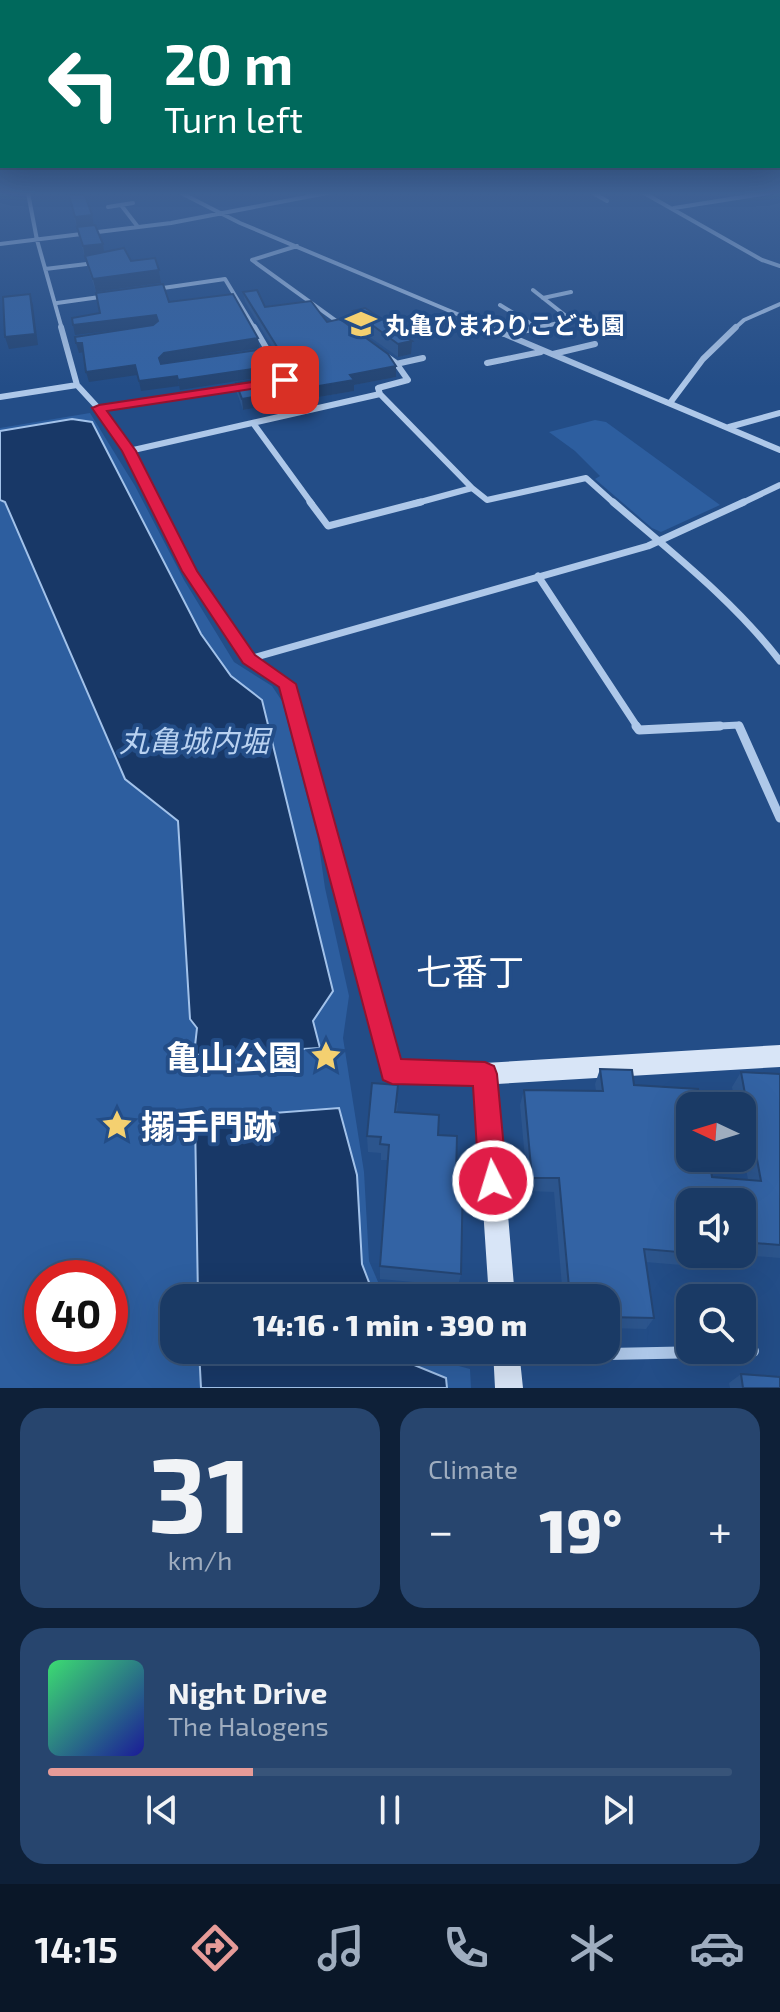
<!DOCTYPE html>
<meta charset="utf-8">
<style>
:root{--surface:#1a3a65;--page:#27456e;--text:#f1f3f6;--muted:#9fadbf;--line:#385479;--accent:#e69b98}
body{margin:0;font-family:"Exo 2","Noto Sans JP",sans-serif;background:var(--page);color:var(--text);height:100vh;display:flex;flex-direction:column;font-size:30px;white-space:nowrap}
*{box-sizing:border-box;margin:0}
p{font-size:26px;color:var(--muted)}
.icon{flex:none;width:44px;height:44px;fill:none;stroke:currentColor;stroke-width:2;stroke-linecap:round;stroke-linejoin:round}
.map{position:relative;height:1388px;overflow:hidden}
.sheet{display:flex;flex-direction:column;gap:20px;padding:20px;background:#0e2038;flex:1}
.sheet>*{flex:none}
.top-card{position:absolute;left:0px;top:0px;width:780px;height:168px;box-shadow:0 8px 32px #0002,0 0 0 2px var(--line);background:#00695c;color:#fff;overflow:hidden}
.needle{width:52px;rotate:274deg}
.tools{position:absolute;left:676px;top:1092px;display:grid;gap:16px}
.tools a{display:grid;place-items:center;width:80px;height:80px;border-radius:16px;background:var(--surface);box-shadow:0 8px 32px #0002,0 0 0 2px var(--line);font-size:40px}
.speed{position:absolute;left:24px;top:1260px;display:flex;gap:16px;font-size:40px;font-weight:700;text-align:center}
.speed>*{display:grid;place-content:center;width:104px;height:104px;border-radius:50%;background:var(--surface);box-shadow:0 8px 32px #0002,0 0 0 2px var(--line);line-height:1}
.speed .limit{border:12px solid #d22;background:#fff;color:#111}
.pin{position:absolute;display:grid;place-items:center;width:68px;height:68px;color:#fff;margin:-34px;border-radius:16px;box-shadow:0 4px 12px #0006}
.me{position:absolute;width:88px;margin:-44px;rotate:355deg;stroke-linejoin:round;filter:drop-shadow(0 0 6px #0008)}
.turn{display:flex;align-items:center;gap:28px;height:168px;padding:0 32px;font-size:36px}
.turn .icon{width:104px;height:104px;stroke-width:2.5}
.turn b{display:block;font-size:56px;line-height:68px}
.big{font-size:60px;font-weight:800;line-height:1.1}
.sheet .tile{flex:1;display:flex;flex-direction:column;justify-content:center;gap:12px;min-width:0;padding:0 28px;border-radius:24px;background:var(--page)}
.sheet .dial{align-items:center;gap:0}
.dial b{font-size:104px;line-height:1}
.song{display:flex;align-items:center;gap:24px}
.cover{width:96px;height:96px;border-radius:12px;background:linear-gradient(135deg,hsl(140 70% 55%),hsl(240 70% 35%))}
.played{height:8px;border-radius:4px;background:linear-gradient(90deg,var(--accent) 30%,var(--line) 30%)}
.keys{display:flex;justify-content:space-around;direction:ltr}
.heat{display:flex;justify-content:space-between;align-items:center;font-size:44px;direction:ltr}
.sheet .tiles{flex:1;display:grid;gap:20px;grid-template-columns:1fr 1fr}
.tile:last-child{grid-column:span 2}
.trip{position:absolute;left:160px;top:1284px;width:460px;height:80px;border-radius:24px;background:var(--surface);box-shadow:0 8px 32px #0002,0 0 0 2px var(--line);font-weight:800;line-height:80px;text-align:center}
.tab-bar{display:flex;height:128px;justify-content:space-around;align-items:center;background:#0a1728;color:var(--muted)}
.tab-bar .icon{width:56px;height:56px}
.tab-bar .on{color:var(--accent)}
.tab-bar b{font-size:36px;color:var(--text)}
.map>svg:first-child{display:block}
.green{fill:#2d5e9f;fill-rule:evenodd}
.water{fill:#183867;stroke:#a2c2ea;stroke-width:2}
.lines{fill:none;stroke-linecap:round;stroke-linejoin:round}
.street-far4{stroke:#aec8e9;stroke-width:4}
.street-far3{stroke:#aec8e9;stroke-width:6}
.street-far2{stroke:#aec8e9;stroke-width:7}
.street-far1{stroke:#aec8e9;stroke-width:9}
.street{stroke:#aec8e9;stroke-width:12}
.secondary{fill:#d8e5f7;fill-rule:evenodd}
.wall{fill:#2c558d}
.shaded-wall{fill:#244573}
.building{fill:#3363a4;stroke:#244573;stroke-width:2}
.route{fill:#e11d48;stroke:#92132f;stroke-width:2}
.labels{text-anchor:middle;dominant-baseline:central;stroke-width:8;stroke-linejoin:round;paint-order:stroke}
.far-poi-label{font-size:24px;font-weight:bold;fill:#fff;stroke:#234d87;text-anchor:start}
.water-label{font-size:30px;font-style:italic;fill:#b9d2f1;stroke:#234d87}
.near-poi-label{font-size:34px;font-weight:bold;fill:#fff;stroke:#234d87;text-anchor:end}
.near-neighbourhood-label{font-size:36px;fill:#fff;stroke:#234d87}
</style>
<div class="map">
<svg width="780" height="1388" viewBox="0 0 780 1388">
<rect width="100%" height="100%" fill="#234d87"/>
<!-- green -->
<path class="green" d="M90 413 135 486 184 580 234 662 272 686 282 701 318 839 325 888 349 996 343 1038 364 1172 369 1261 385 1298H174V1350H417L421 1356 470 1369 471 1388H0V428ZM42 1278H110V1346H42Z
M595 420 606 422 720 505 661 532 652 528 595 479 600 476 575 451 549 432Z"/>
<!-- water -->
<path class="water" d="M72 419 92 422 201 634 231 676 262 700 333 991 313 1021 320 1048 194 1055 197 1028 190 1019 178 821 125 779 5 502 0 500V431Z
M339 1108 357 1175 362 1264 375 1298H198L195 1119Z
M199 1350H403L414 1365 446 1378 447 1388H201Z"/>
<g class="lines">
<!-- street-far4 -->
<path class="street-far4" d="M28 193 37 240 62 329
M181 193 240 223 493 329
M593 193 607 201
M644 193 762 260 780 266
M121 205 138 227
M108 207 133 203
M674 208 768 193
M0 244 171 223 327 193
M297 246 252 260 342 325
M45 269 95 263
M156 289 225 279 255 329
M543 298 571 292
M57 303 107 296
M500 305 538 328
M533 329 571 320 533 290
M734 329 744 320 780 304"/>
<!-- street-far3 -->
<path class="street-far3" d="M61 327 77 385 100 410 129 451 156 504
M254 327 285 380 282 381
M488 327 780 450
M504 334 545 327
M553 354 595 344
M487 363 541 352
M396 364 423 358
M380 394 378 388 408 380 396 363 386 356
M0 397 77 385
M670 403 703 359 736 327
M99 408 245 387
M253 423 312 504
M729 427 780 413
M129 451 380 394 472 488
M413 504 472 488 487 500 586 478 615 504
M740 504 780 485"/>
<!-- street-far2 -->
<path class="street-far2" d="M155 502 190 571 249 659 287 684 299 728
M310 502 328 526 421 502
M613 502C671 552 733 600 780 661
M538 576 638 728
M249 659 648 546 744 502
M680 728 739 725 740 728"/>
<!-- street-far1 -->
<path class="street-far1" d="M298 726 377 1017
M636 726 639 730 720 726
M739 726 780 818"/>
<!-- street -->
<path class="street" d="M377 1015 392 1071 485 1074
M512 1356 753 1351"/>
<!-- secondary -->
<path class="secondary" d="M780 1045V1067L497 1084 515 1298H489L474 1074 477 1066 485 1063Z
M493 1350H519L523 1388H495Z"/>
</g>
<!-- wall -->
<path class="wall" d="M71 207 94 225 103 244 104 252 159 270 161 283 96 292 88 269Z
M243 292 265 307 327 322 396 366V377L354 385V391L243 410 237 393 236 383 313 371 288 373 245 302Z
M353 311 407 335 411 354 398 357 353 325Z
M600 1069 634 1085 712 1177 748 1180 742 1145V1106H735L732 1087 741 1072 780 1074V1258L730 1254H742V1202H690V1254H727L728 1256 718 1268 645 1262 654 1318 646 1329 606 1328V1298H563L554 1192 528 1191 520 1105 524 1090 596 1091 595 1084Z
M398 1102 397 1112 438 1135 456 1176 461 1274 458 1286 380 1279V1266L388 1160H381V1153L368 1152 367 1136Z
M741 1374 780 1388H730L729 1383Z"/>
<!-- shaded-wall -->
<path class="shaded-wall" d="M92 215 94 227 77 229 75 217Z
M103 244 105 256 85 259 83 246Z
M159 270 161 283 96 292 93 279Z
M30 294 33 305 38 345 9 349 5 337Z
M156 315 158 325 75 335 73 325Z
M407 335V342L412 341 411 354 398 357V344L404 336Z
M258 338 259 348 166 363 161 368 159 358 164 353Z
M76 343H82L84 352 79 353Z
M311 360 312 370 288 373 287 363Z
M135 365 137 375 89 382 86 372Z
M274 366 275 375 180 390 178 380Z
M396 366V377L354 385V391L243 410 242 399 350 375Z
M177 376 179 386 141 391 139 381Z"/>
<!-- building -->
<path class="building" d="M69 195H85L92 215 75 217Z
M95 225 103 244 83 246 77 227Z
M124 248 131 261 155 258 159 270 93 279 85 256Z
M163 284 169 302 233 294 258 338 164 353 159 358 161 364 265 349 274 366 178 380 177 376 139 381 135 365 86 372 82 343H76L75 337 153 325 158 321 156 315 73 325 72 318 100 313 96 293Z
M257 290 265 307 311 301 327 322 340 319 388 354 396 366 350 375 354 380 242 399 236 383 312 371 317 365 311 360 287 363 243 292Z
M30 294 35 334 5 337 3 297Z
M365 308 407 335 404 336 412 341 398 344 353 311Z
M600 1069 632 1070 634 1085 698 1089 701 1106H690V1158H709L712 1177 761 1181 741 1072 780 1074V1245L742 1242V1202H690V1253L644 1249 654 1318 606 1317V1298H570L559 1178H532L524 1090 603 1091Z
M372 1083 398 1085 395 1112 439 1115 438 1135 457 1136 456 1176H463L461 1274 380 1266 389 1145 380 1144 381 1137 367 1136Z
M741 1374 780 1377V1388H743Z"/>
<!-- sky -->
<linearGradient id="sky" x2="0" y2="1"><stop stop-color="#132a4a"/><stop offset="0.5" stop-color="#3f6296"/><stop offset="1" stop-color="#3f6296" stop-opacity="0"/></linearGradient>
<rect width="780" height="387" fill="url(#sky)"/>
<!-- route -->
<path class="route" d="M285 377 292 380 290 383 107 411 136 451 197 571 255 655 296 684 401 1059 485 1062 494 1066 497 1074 507 1181 503 1191 493 1195 483 1191 479 1181 473 1086 392 1084 383 1080 279 687 243 663 182 571 122 451 92 408 99 405Z"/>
<!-- icons -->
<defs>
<symbol id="school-bare" viewBox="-9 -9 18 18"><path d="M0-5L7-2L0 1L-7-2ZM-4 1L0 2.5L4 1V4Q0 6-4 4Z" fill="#f4d070" stroke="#234d87" stroke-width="2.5" paint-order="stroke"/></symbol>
<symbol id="sight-bare" viewBox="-9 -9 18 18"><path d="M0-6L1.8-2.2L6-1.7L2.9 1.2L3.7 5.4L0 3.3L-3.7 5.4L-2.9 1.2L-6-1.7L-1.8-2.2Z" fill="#f4d070" stroke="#234d87" stroke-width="2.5" paint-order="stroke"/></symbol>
</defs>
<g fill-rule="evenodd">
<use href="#school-bare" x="339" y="302" width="44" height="44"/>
<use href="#sight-bare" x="304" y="1034" width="44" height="44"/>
<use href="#sight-bare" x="95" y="1103" width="44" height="44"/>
</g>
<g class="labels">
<!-- far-poi labels -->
<g class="far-poi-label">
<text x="385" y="324">丸亀ひまわりこども園</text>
</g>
<!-- water labels -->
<g class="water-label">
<text x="194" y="740">丸亀城内堀</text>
</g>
<!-- near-poi labels -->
<g class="near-poi-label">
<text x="302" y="1056">亀山公園</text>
<text x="141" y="1125" text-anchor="start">搦手門跡</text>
</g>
<!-- near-neighbourhood labels -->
<g class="near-neighbourhood-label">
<text x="470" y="970">七番丁</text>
</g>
</g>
</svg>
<div class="tools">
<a><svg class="needle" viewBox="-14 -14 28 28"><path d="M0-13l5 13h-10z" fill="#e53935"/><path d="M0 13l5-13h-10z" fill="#9fadbf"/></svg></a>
<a><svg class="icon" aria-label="sound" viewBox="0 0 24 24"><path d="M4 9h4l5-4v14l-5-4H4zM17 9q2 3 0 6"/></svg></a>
<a><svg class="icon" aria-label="search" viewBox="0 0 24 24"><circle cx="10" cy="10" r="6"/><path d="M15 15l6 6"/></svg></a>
</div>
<div class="speed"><div class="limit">40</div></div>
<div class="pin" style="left:285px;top:380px;background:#d93025"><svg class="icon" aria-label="arrive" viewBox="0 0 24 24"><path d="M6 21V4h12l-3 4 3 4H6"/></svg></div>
<svg class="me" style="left:493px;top:1181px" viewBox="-20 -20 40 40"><circle r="17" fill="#e11d48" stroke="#fff" stroke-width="3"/><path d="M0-11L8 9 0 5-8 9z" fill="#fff"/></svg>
<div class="trip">14:16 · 1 min · 390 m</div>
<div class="top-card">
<div class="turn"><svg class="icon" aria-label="left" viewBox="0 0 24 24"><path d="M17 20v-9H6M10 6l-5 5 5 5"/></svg><div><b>20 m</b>Turn left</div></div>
</div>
</div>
<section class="sheet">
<div class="tiles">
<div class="tile dial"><b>31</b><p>km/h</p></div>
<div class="tile"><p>Climate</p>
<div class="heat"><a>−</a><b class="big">19°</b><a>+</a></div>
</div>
<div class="tile">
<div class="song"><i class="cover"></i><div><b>Night Drive</b><p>The Halogens</p></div></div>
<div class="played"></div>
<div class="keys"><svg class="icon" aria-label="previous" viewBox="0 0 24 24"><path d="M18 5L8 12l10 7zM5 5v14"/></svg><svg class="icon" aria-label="pause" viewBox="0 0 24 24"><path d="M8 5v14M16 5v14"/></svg><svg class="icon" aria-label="next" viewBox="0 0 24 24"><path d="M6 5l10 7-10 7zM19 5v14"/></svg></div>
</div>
</div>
</section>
<nav class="tab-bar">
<b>14:15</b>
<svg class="icon on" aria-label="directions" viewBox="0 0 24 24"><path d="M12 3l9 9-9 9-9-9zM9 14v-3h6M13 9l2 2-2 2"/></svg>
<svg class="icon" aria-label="music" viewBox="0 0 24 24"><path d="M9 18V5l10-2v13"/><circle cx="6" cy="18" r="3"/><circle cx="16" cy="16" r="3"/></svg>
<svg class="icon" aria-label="phone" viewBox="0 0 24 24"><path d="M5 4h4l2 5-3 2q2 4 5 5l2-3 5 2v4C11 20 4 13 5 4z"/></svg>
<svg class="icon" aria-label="climate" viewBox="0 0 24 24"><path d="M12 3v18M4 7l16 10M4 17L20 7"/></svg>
<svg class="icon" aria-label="car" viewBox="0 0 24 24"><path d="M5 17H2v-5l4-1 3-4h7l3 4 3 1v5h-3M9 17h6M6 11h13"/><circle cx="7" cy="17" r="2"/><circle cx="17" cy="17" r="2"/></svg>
</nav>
